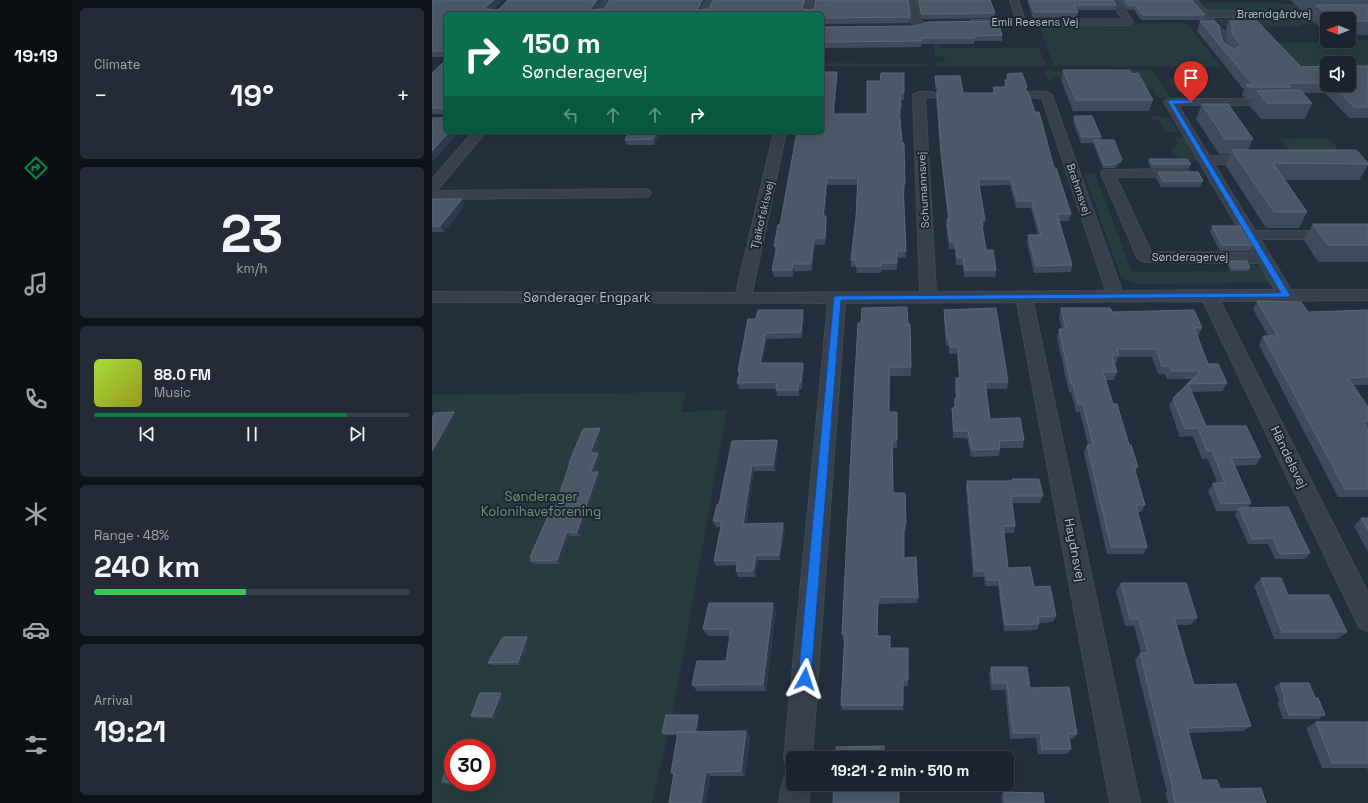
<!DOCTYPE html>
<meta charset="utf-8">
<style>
:root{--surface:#1b232e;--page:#242b36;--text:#f1f3f6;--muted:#a0a4aa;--line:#39404a;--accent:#0b8043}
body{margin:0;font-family:"Space Grotesk",sans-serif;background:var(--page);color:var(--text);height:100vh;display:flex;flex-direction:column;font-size:15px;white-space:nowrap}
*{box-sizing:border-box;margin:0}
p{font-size:13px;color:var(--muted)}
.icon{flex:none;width:22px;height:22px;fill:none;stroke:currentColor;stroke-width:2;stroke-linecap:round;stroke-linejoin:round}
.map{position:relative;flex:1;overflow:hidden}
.drawer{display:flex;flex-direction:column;gap:8px;padding:8px;background:#0f1319;width:360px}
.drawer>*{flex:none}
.hud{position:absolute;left:12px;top:12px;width:380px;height:122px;border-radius:6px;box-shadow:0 4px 16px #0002,0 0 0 1px var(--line);background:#0b6e4f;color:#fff;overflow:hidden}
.needle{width:26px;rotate:270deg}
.controls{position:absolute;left:888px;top:12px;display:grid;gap:8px}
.controls a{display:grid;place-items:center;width:36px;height:36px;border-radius:6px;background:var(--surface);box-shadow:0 4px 16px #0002,0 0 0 1px var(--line);font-size:20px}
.speed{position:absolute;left:12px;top:739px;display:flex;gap:8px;font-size:20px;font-weight:700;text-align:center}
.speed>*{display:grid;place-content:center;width:52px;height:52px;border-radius:50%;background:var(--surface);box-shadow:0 4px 16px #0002,0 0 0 1px var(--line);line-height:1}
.speed .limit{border:6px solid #d22;background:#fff;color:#111}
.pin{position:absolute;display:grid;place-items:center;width:34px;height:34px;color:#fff;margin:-41px -17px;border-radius:50% 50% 50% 0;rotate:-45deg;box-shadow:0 0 4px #0007}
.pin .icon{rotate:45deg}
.me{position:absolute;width:44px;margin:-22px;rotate:5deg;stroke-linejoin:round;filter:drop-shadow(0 0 3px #0008)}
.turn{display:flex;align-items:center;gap:14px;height:84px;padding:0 12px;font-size:18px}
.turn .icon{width:52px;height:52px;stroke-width:2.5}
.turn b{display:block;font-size:28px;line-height:34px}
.lanes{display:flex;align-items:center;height:38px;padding:0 12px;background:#0003;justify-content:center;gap:20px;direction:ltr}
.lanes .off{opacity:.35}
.big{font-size:30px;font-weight:600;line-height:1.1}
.drawer .widget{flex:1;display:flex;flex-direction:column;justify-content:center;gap:6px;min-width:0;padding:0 14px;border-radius:6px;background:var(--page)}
.drawer .dial{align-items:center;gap:0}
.dial b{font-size:52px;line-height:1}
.song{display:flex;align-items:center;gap:12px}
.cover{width:48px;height:48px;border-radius:6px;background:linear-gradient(135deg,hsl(80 70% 55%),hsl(60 70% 35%))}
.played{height:4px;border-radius:2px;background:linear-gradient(90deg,var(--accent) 80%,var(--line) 80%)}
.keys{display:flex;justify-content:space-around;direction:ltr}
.heat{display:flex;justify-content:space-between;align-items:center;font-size:22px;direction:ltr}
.charge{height:6px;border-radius:3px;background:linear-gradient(90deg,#34c759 48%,var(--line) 0)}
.trip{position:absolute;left:354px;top:751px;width:228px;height:40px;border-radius:6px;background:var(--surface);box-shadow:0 4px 16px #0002,0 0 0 1px var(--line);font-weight:600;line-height:40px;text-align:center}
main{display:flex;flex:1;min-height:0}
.tab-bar{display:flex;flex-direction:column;width:72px;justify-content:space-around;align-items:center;background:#0b0e12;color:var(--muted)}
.tab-bar .icon{width:28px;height:28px}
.tab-bar .on{color:var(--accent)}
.tab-bar b{font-size:18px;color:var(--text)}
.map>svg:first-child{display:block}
.green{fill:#263c3f;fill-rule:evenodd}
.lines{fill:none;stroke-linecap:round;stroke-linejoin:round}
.minor-casing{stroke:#414a57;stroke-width:2}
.minor{fill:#38414e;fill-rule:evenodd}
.wall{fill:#3f4b5c}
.shaded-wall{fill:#2f3b4b}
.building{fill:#4b5868;stroke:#5c6777}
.route{fill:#1a73e8;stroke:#114b97}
.labels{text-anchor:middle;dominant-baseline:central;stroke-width:4;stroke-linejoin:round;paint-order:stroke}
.far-street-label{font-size:11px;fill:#b4bcc9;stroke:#1d2633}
.street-label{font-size:13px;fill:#b4bcc9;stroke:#1d2633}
.park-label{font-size:13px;fill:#6b9a76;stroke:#1d2633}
</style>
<main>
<nav class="tab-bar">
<b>19:19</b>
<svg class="icon on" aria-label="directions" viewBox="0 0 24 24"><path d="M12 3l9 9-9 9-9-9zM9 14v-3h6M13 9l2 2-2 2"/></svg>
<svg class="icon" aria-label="music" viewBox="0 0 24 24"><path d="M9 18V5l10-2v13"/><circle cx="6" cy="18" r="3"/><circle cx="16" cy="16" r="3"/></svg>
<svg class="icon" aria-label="phone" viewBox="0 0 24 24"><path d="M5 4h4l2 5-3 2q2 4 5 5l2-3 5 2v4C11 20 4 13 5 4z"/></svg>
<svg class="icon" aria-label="climate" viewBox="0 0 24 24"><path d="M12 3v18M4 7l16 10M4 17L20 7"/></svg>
<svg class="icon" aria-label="car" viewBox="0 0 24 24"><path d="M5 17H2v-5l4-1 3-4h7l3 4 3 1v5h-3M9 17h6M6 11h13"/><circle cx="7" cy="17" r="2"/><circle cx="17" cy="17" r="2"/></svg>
<svg class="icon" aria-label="filters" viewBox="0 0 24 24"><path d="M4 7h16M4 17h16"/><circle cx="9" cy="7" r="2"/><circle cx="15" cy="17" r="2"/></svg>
</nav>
<section class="drawer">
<div class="widget"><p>Climate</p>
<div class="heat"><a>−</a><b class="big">19°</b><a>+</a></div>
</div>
<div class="widget dial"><b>23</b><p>km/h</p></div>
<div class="widget">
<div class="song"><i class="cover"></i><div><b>88.0 FM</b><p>Music</p></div></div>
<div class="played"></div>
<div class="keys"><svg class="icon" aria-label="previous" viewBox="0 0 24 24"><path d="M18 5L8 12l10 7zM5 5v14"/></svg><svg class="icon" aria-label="pause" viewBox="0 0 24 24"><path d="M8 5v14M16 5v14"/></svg><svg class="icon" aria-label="next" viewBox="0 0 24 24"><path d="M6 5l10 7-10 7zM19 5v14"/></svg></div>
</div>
<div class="widget"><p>Range · 48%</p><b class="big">240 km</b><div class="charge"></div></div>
<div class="widget"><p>Arrival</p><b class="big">19:21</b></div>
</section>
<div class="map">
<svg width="936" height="803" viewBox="0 0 936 803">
<rect width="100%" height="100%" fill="#242f3e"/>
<!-- green -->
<path class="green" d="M771 3H845L936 10H776Z
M936 18V24L917 19H895V24H869V26H791L784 19Z
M754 23 790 67 622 66 607 24Z
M500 31H505L508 48H606L616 66H504L503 62H517L512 60 511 56H503Z
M917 40H936V69H917V63H895V69L820 64 846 43H913Z
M390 63 495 64V66H390Z
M721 70 739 98H728L722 94 723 90 715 88 713 90 709 80V76L620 77 622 81 616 80 612 71Z
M736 78H762L773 93H746Z
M722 115 738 118 747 133 734 131 728 122 718 118Z
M742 137 753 138 765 161H750L738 150 747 143Z
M896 138 912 155 856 150 847 139Z
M652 173 663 174 700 272 819 271 814 262C829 266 832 270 839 283L706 284 694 280 688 274Z
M254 392 249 412 295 410 240 717 220 803H0V395ZM21 748H55V782H21Z"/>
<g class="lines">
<defs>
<path id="minor" d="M173 0H182L172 14H162Z
M275 0H283L277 14H267Z
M376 0H384L382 14H372Z
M477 0H485L488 20 497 25 495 27H489L480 23Z
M578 0H586L593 20 690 19 678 0H686L701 22 696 25 540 26 535 23 540 20H584Z
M756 0H765L775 11H936V17H779L795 35V44L804 55 799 58C789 56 785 45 785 35Z
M487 92H500L506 95 504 97 493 98 504 292 674 291 610 98 596 97 594 95 596 93C603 91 615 90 620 95L690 291 843 290 827 263 713 262 708 260 705 257 669 173 671 170 751 169 756 170 758 173 756 176 751 177H684L719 252 821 253 732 102 734 100 738 99H846L850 100 852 102 850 104 846 105H746L777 156H822L827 157 828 160 827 163 822 164H782L823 231H936V239H828L859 290H936V300L788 301 936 593V631L927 627 771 301 601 302 708 803H678L585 302 413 303 380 758H361V770L356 768 352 758 396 303 0 302V292L304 293 342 132H354L320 293 488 292 481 95Z
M41 132H54L5 190 1 191 212 189 217 190 219 193 217 196 212 197 0 199V179Z
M361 771V784H378L377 803H347L350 784 354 774Z"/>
</defs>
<!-- minor casing -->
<use href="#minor" class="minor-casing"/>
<!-- minor -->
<use href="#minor" class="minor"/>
</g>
<!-- wall -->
<path class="wall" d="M0 0H71L60 10H66L76 0H171L164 9H172L273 0 269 9H277L281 0H375L372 9 478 17V23L390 24V14H14V57H0Z
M486 0H558L563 13 562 18 492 19H489Z
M595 0H681L684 5 683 10H645L646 12 645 17 601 18Z
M687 0H760L773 15 771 20H709L702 10H695Z
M858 0H936V35H917V19H895V34L878 18 882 10H869Z
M768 21 789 37 792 43 800 48 796 43V35L793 31 797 21 869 67 895 66V85H917L936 66V118H917L893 93H871L880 103 873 119H829L818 106 822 98H812L810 95 812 90 765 31Z
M390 27 570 35V41H542V44H489V47L390 48Z
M14 60V132H29V133H26L0 162V118H12V114H0V73Z
M631 70 721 100 717 111H641L629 80Z
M405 72V79L402 114H435L448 81 472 73V100H469V114H467L473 184V191H472L474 258H465V270H449V273H425L424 267H419V260L424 217 426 185H395L393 216H394L395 223 393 245H383L380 271H362L361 277H342L340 270 344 253 342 246 348 225Z
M575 74 594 90 622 168 639 214 637 221H627L640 265 639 272 602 273 595 242 596 235H606L599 208H584L578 185 547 186 553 220 552 227H550L554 250 564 270 563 277H532L531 265H524L523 249H517L514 226 515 219H516L509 158 504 98 505 93 504 92 503 82V76L531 93H561V87H572L573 80H574Z
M770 104 821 139 816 150 936 163V165L927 180H852L875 212 867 228H834L794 166 798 154H787L764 119Z
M642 116 669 137 668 140 690 160V163L683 168H671L661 143H649L641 122Z
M197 132H229L222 145H195L193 140Z
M717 159 759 164 757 168H719L716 162Z
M726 172 771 181 768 187H729L724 178Z
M0 199H30L33 205 12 232H0Z
M881 224H936V262H886L872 240Z
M780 226 821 245 818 251H788L778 232Z
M796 261 818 268 817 271H798L795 264Z
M825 301 876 312 936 310V385H922L936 407V429H935L936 430V497H906L827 345 831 336H836L821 309Z
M629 308 680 312 770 328 766 336 776 364 795 383 790 391 760 392 774 426 829 457 824 465 803 466 819 503 816 508 878 553 873 559H843L836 544H816L803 514 805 511H784L776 491 781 483H785L776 459H770L761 436 748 437 737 406 741 398 760 379H735L733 374H726L720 357H686L684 363H682L685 372 682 380H674L681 404 706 467 703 472 713 505 709 512H706L715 547 711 554H675L652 453 655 445H656L648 412H644L639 392H637L625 338 627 329H630L627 316Z
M512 310 576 382 575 389H554L558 419 592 440 591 448H568L567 456 539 457 535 438H521L520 415V408H522L523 398H524L523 386 524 378H527L525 354H517V346H514L512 317Z
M372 316 370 338 335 339 330 363H371L372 369 370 389H368L367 396H345L344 389H307L305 383 307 376 306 371 324 319Z
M476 324 479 367V376H458L457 412H465V448H461V493L474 524V531H472V558L486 597 485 603 446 604V636L458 648H476V686H471V710H410L409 705 412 640H411L410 634 422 394Z
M168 428 170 432 162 453 168 457 163 472 169 476 148 536H138L128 564H102L98 561 99 558 98 557 122 510 138 464 137 463Z
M345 440 346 446 343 471H322L314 524 353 529 348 560H326L323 577H306L304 571 305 565 284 566 282 561 289 527H284L281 521 288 500 300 441Z
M580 479 611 496 608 503H580L583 526 582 533H572L576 568 602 587 624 616 621 622 607 623V624L605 630 572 631 566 586H553L552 577H541L534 488 535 481H580Z
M929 518H936V552L922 526Z
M829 578 856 595 915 632 906 639H842L822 586Z
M689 583 765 618 758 625H745L762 685 819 726 811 731 756 733 770 780 788 789 834 803H736L733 793 735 792 703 660 708 653H709L702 626H693L684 591Z
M344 610 334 691H265L260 685 294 661 298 636H276L271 629Z
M95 637 98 639 89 665H59L56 663Z
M559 667 598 688 645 734 641 739H637L639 749 635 754H606L604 738 578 739 573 690H559L557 674Z
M848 683 893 715 886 719H851L845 702 847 701 842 687Z
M72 695 63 718H42L39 716Z
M266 715 267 717 265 732 314 731 318 737 313 776H242L239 773 246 735H232L230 733Z
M884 722H936V771L935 768H890L874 728Z
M21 753V782H43L17 785 10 782Z
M572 792 612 803H570L569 796Z"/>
<!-- shaded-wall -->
<path class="shaded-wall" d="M62 0H71L56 13 54 9V7Z
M165 0H171L161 13 159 8Z
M270 0H273L267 14 265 10Z
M373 0H375L371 14 370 9Z
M405 72V79L402 121 401 114Z
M17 132H26V133L0 162V151Z
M224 132H229L222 145 221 139Z
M690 160V163L683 168 684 164Z
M395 178V185L392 223 391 216Z
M30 199 33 205 12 232 8 226Z
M394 216 395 223 393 245V238Z
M382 238 383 245 380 271 379 264Z
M361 264 362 271 361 277 360 270Z
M371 310 372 316 370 338 369 332Z
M334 333 335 339 329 370 328 363Z
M371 363 372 369 370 389 369 382Z
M367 382 368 389 367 396 366 390Z
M22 412 25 415 0 458V451Z
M168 428 170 432 160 457 158 453Z
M345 440 346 446 343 471 341 465Z
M166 453 168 457 161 476 159 472Z
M320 465 322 471 313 529 311 524Z
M166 472 169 476 148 536 145 532Z
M351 523 353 529 348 560 347 555Z
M135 532 138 536 128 564 125 560Z
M324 555 326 560 323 577 321 571Z
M446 597V643L445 636Z
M341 603 344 610 334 691 331 684Z
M95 637 98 639 89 665 86 662Z
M69 693 72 695 63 718 60 716Z
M266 715 267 717 264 735 262 733Z
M314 731 318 737 313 776 309 771Z
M58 749 65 752 58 776 55 774V761Z
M274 772 279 776 274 803H269Z"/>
<!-- building -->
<path class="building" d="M0 0H62L54 7V9L66 10 76 0H165L159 8V10L172 9 178 0H270L265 10 277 9 281 0H373L370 9 382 10 384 0H476L478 17 390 18V14H14V51H0Z
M487 0H558L563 13 492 14 489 13Z
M597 0H681L684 5H642L646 12H602Z
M692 0H760L773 15H711L703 5H696Z
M884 5H936V21H917V19H899Z
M566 21 570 35 542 36V38H489V41L390 42V27L482 26 497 22Z
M768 21H783L787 26 789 37 792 43 802 49 809 45 800 34V25L797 21H825L869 67 895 66V83H856L859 87H816L814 85H821Z
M14 60V132H17L0 151V118H12V108H0V73Z
M917 66H936V107H922L900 85H917Z
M631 70H698L700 74 706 73 721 100H644Z
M390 72H405L401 114H435V81H448L449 73H472V93H468L469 107H467L470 143H472L473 184H471L474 251H465V263H449V266H424V260H419L424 217 426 178H395L391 216H394L393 238H382L379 264H361L360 270H340L345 246H342L346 225H348L365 132H390Z
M590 73 595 87 593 89 596 92 603 112H607L622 168H624L639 214H625L640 265 604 266 596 235H609L600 201H585L579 179H546L553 220H549L554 250H561L564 270H533L531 257 525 258 523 242H518L515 219H517L509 151 505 92 508 88 504 86 503 76H528L531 93H563L561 87H575L573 80H576L575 74Z
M868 90 880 103H835L825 91Z
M770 104H796L821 139H793Z
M642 116H660L669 137H650Z
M197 132H224L221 139 193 140Z
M662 140H682L690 160 684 164 672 165Z
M800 150H924L936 163V164L841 163 875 212H842Z
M717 159H755L759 164H720Z
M726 172H766L771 181H731Z
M0 199H30L8 226H0Z
M881 224H936V245H896Z
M780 226H810L821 245H790Z
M796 261H815L818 268H800Z
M825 301 869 302 876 312 936 310V377L916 378 936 407V421H931L936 430V489H913L831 336H846Z
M475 307 476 324H478L479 367H457V412H465V440H460L461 493H473L474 524H472V558L484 557 486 597H446L445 636H458V648H476V680H471V705H409L413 634H410L422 394 426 323H429L430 308Z
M564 308 576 382H553L558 419 588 418 592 440 567 441 568 449 540 450 536 431H522L520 408H523V398H525L524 378H528L526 347H518L517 339H515L512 310Z
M629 308H678L680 312 762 310 770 328H762L776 364H786L795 383 756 384 774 426H814L829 457 799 458 819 503 789 504 781 483H793L780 451H775L766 428 753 429 741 398 769 371H739L737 366H730L724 349H685L687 355H680L685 372H671L681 404H685L697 445H699L706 467H702L713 505H704L715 547H679L655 445H661L651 404H646L641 384H639L627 329H634Z
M326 310H371L369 332 334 333 328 363H371L369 382H367L366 390H344L345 382 305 383 308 371H306L316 319H324Z
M22 412 0 451V419L3 413Z
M168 428 158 453H166L159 472H166L145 532H135L125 560 98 561 100 557H98L119 510H122L138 463H137L151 429Z
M345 440 341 465H320L311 524 351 523 347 555H324L321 571H304L306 560 282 561 290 521H281L285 505H286L288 500 300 441Z
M580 479H607L611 496H579L583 526H571L576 568 598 567 602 587 618 586 624 616 606 617 607 624 573 625 567 580H555L553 571H543L535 481H580Z
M856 507 878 553 848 554 841 538 820 539 807 508Z
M929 518H936V530Z
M829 578H849L856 595H897L915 632H850Z
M689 583H754L765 618H742L762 685 804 684 819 726 755 728 770 780H785L788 789 829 788 834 803H743L740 789H741L708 653H716L707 619H698Z
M277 603H341L331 684 260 685 265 661H294L299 629H271Z
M71 637H95L86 662 56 663Z
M559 667H595L598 688 637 687 645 734H636L639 749H610L608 733H581L575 683H561Z
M848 683H877L883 698H886L893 715H857L851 698H853Z
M48 693H69L60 716H39Z
M234 715H266L263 732H246V733H230Z
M884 722H936V763H900Z
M314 731 309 771 274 772 269 803H237L242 773H239L246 732Z
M452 746V758H404V747Z
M55 749H58L55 761Z
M21 753V781L10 782 19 754Z
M402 784H467V803H401Z
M572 792 611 793 612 803H573Z"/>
<!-- route -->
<path class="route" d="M759 100 762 102 761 103 742 104 858 295 857 297 409 300 379 679 377 683 373 685 368 683 366 679 402 296 849 293 736 102 738 100Z"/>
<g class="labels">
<!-- far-street labels -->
<g class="far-street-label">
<text x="842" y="14">Brændgårdvej</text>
<text x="603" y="22">Emil Reesens Vej</text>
<text transform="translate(647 189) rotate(71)">Brahmsvej</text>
<text transform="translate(491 190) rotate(-93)">Schumannsvej</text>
<text transform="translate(330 215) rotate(-77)">Tjaikofskisvej</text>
<text x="758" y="257">Sønderagervej</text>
</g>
<!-- street labels -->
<g class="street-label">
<text x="155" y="297">Sønderager Engpark</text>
<text transform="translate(857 457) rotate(64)">Händelsvej</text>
<text transform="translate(643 550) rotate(79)">Haydnsvej</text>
</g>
<!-- park labels -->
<g class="park-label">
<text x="109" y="496">Sønderager<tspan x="109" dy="15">Kolonihaveforening</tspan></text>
</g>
</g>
</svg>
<div class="controls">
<a><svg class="needle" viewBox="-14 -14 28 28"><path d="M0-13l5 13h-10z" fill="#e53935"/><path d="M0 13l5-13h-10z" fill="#a0a4aa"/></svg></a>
<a><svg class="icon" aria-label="sound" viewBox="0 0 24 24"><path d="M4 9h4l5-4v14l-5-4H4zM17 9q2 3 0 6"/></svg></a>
</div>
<div class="speed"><div class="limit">30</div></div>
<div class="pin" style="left:759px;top:102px;background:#d93025"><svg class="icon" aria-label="arrive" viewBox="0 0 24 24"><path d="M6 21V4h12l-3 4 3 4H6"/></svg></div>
<svg class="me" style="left:373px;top:679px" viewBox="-20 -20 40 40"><path d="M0-17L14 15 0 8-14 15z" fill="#1a73e8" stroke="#fff" stroke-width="4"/></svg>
<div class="trip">19:21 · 2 min · 510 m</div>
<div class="hud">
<div class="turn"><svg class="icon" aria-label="right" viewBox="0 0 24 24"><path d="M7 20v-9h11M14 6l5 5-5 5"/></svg><div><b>150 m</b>Sønderagervej</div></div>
<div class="lanes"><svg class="icon off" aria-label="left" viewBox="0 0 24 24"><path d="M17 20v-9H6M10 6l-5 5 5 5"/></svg><svg class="icon off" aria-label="ahead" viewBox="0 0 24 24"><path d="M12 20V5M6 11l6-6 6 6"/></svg><svg class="icon off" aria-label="ahead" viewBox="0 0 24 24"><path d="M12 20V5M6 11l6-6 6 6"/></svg><svg class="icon" aria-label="right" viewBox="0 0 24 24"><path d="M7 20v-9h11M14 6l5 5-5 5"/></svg></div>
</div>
</div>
</main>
